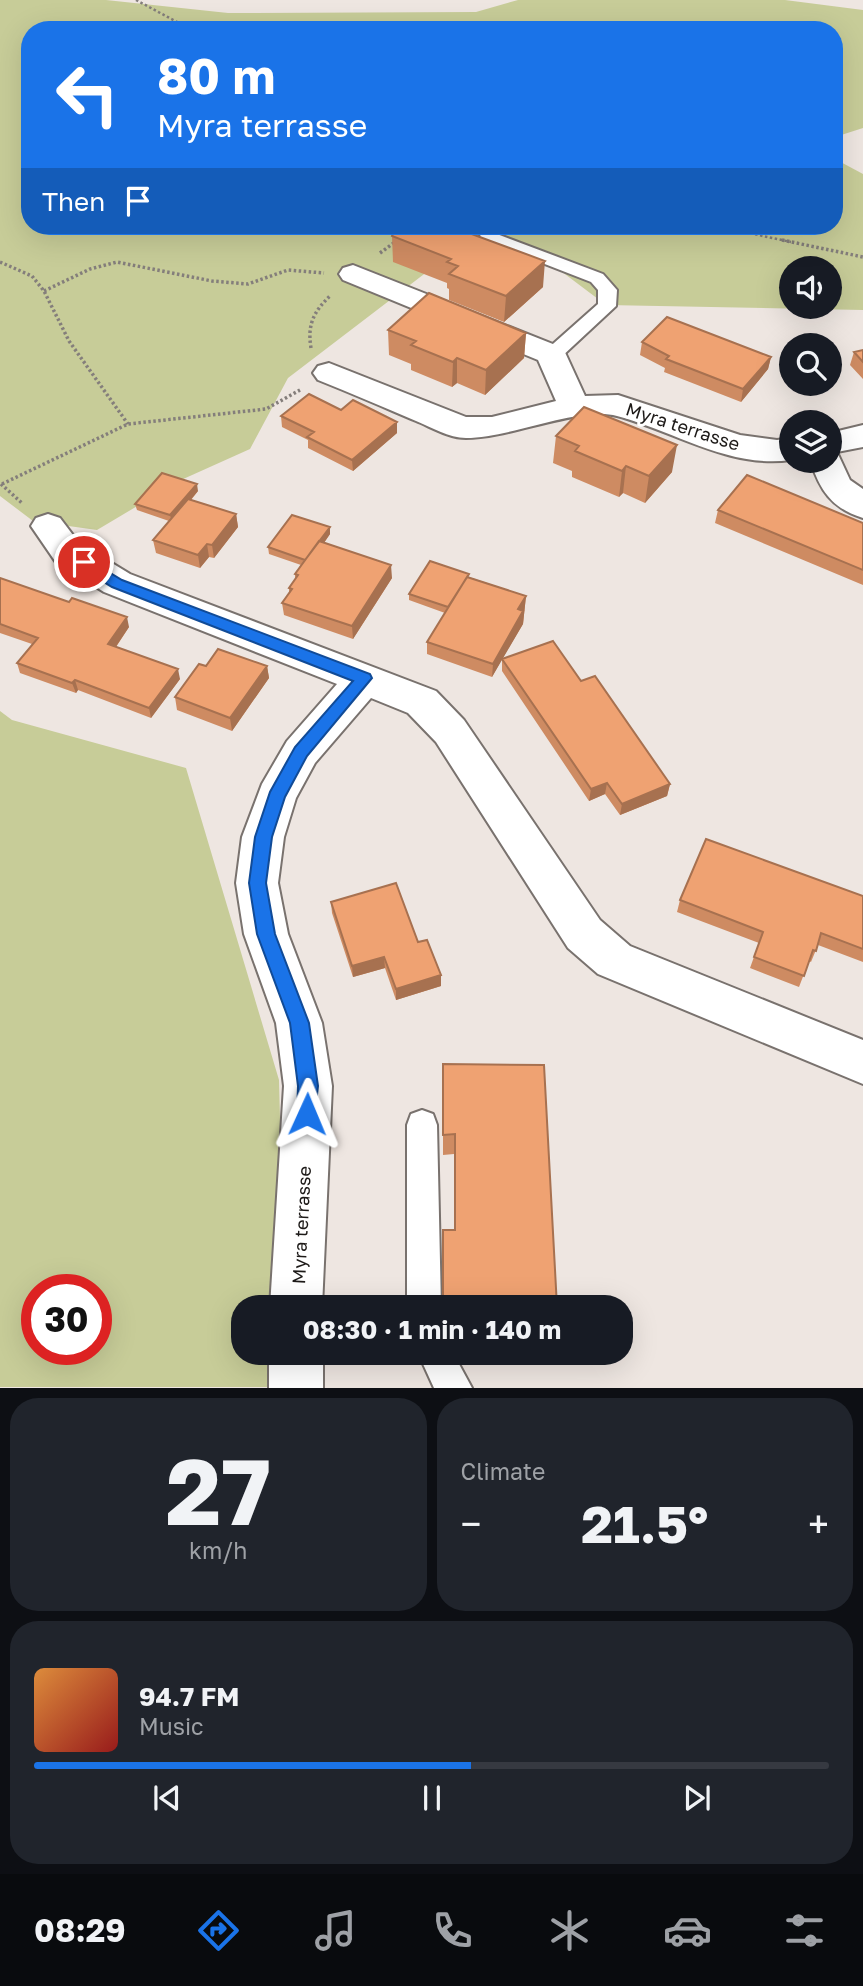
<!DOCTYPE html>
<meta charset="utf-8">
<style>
:root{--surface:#171b24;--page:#20242c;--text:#f1f3f6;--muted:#9ea1a6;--line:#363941;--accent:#1a73e8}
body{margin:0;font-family:"Golos Text",sans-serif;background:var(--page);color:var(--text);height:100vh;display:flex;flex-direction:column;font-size:26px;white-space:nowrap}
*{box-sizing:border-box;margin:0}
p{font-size:23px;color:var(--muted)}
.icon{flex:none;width:38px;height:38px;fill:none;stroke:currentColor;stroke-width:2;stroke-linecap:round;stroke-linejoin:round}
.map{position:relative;height:1388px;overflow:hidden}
.sheet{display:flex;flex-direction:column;gap:10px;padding:10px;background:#0d0f14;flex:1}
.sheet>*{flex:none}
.guide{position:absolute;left:21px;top:21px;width:822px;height:214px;border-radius:28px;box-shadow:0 7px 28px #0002;background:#1a73e8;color:#fff;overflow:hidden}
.fabs{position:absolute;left:779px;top:256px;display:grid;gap:14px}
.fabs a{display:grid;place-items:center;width:63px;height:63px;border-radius:50%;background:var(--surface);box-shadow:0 7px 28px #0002;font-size:35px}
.speed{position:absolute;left:21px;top:1274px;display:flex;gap:14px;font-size:35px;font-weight:700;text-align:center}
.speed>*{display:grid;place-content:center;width:91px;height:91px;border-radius:50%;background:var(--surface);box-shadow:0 7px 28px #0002;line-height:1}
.speed .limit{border:10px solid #d22;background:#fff;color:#111}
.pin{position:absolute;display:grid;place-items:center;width:60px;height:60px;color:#fff;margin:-30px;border:4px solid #fff;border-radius:50%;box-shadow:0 2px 7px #0007}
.me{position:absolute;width:77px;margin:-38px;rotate:1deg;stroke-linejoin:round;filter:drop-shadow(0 0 5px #0008)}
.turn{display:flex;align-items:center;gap:24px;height:147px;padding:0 21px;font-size:32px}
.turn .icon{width:91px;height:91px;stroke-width:2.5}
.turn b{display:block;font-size:49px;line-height:60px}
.then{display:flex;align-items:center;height:66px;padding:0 21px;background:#0003;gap:14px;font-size:26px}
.big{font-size:52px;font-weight:700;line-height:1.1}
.sheet .widget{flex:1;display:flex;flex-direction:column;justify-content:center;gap:10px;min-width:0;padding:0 24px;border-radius:28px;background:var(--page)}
.sheet .dial{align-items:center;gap:0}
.dial b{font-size:91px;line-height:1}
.song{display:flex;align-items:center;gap:21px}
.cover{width:84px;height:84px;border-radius:10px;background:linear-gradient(135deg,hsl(30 70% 55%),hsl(0 70% 35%))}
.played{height:7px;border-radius:4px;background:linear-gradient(90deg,var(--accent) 55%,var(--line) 55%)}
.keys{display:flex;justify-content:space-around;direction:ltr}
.heat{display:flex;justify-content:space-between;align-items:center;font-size:38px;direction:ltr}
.sheet .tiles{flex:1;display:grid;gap:10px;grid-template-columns:1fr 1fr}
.widget:last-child{grid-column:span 2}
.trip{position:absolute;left:231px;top:1295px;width:402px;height:70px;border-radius:28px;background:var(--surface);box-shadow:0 7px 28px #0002;font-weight:700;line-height:70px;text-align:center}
.dock{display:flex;height:112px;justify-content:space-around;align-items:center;background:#090b0e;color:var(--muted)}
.dock .icon{width:49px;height:49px}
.dock .selected{color:var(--accent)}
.dock b{font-size:32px;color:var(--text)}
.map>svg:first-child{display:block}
.green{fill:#c7cc98;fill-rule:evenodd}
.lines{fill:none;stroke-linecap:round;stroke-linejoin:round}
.service-casing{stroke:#79726e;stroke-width:4}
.minor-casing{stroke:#79726e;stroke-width:4}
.path-far1{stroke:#847e7b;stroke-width:2.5;stroke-dasharray:2.5 2.5;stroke-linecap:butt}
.path{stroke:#847e7b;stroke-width:3.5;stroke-dasharray:2.5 2.5;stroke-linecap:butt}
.service{fill:#fff;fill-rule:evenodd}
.minor{fill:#fff;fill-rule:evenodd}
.wall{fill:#ce8b62}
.shaded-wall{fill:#a77150}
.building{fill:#efa272;stroke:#a77150;stroke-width:2}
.route{fill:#1a73e8;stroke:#114b97;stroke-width:2}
.labels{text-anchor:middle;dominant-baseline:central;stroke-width:6;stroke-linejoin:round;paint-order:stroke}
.street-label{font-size:18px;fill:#1d1a18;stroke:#fff}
</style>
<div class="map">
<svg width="863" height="1388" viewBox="0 0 863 1388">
<rect width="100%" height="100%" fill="#eee6e1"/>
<!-- green -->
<path class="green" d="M0 0H106L228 13 476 12 518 0H785L863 10V128L835 137V30H30V226H835V159L863 174V310L606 305 525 244 470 239 288 378 250 449 181 480 97 530 33 521 0 496ZM791 268H830V306H791Z
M0 711 12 720 186 768 279 1080 285 1307H243V1353H286L287 1387H0ZM37 1290H96V1349H37Z"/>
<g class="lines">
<defs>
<path id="service" d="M489 231 603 274 617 290 616 306 559 359H545L542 355 545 351 598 304V290L591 282 483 240 480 236 483 232Z
M422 1110 433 1114 437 1125 441 1307H407V1125L411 1114Z
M418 1353H453L472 1388H434Z"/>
<path id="minor" d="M353 265 563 348 585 396 618 395 740 435 777 440 791 438V460C730 469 674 431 617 416 579 406 511 438 466 438 449 438 431 427 416 421 383 407 351 393 318 380L313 373 318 366 329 363 466 417H492L556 401 538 360 343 280 339 274 343 268Z
M863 425V447L837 452 850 480 863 489V518C831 508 820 490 810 460H830V433Z
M48 514 60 518 79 543 130 574 436 691 464 720 600 920 630 946 863 1040V1084L598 974 568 948 436 742 408 713 371 698 315 763 296 798 284 837 278 883 288 934 322 1023 332 1086 322 1307H270L284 1086 276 1023 244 934 236 883 242 837 262 784 287 741 337 684 104 592 55 561 31 526 36 518Z
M269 1353H323V1388H269Z"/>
</defs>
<!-- service casing -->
<use href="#service" class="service-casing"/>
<!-- minor casing -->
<use href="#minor" class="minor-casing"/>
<!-- path-far1 -->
<path class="path-far1" d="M136 0 192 30
M716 226 791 242"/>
<!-- path -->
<path class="path" d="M782 240 863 257
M380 253 395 242
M0 262 32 276 44 291 69 341 128 424
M44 291 90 269 117 262 212 281 248 284 288 270 324 273
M311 348C307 324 314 311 331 295
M1 484 23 504
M2 484 128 424 266 409 300 390"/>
<!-- service -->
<use href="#service" class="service"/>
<!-- minor -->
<use href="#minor" class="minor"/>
</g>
<!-- wall -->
<path class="wall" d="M392 236 543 287 504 322 449 300V289L447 288V283L393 262Z
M388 330 526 333 524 358 485 395 457 383 452 387 411 370V364L389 355Z
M642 342 771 357 768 369 741 402 664 372 665 368 640 355Z
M863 350V379L850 365 854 352Z
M341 410 397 433 353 471 308 448V440L282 427 281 416Z
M556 436 672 472 645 503 623 493 619 497 572 477V471L553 463Z
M198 491 191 500 236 514 238 527 214 558 209 557 200 568 156 553 153 540 169 521 137 510 135 504Z
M718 510 863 523V585L715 523Z
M330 527V534L324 543 392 578 353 639 284 615 282 603 289 593V588L295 579V574L301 565 269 554 268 547Z
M469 577 526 596 523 624 502 659 581 681 670 784 667 796 620 815 605 794 589 801 502 671V659L492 677 427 654V642L445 613 409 600V594Z
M0 578 129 627 116 647 180 679 151 718 78 690 76 693 20 673 17 663 32 644 0 633Z
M206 666H267L269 678 232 731 177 710 175 697Z
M863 896V962L818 945 811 962 809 961 799 987 750 968 759 943 677 912 680 900Z
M331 902 418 942 441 975V986L396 1000 385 968 353 977 332 913Z
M443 1064 544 1065 454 1230V1154L443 1155Z"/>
<!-- shaded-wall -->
<path class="shaded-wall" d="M545 261 543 287 504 322 506 296Z
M526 333 524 358 485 395 486 370Z
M771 357 768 369 741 402 743 389Z
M457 358V383L452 387 453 362Z
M397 422V433L353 471 352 460Z
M677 445 672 472 645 503 649 476Z
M626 466 623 493 619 497 622 471Z
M197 484 198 491 172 522 170 515Z
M236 514 238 527 214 558 212 545Z
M330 527V534L307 567 306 560Z
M207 544 209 557 200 568 198 555Z
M391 565 392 578 353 639 352 626Z
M526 596 523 624 492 677 493 664 518 609Z
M127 617 129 627 111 654 108 644Z
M267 666 269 678 232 731 230 718Z
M178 669 180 679 151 718 149 708Z
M75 680 78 690 76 693 72 683Z
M607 783 605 794 589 801 591 789Z
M670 784 667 796 620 815 622 804Z
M384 957 385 968 353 977 352 966Z
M441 975V986L396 1000V989Z"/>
<!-- building -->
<path class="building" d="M396 226H450L545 261 506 296 449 274 458 266 447 262 451 259 392 236Z
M429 293 526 333 486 370 457 358 453 362 411 345 416 341 388 330Z
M667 317 771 357 743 389 666 359 669 356 642 342Z
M863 350V362L854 352Z
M309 394 341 410 353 400 397 422 352 460 307 437 314 432 281 416Z
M584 407 677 445 649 476 626 466 622 471 575 451 579 446 556 436Z
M162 473 197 484 170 515 135 504Z
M747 475 863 523V570L718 510Z
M188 499 236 514 212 545 207 544 198 555 153 540Z
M292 515 330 527 305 560 268 547Z
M319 541 391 565 352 626 282 603 292 589 289 588 298 575 295 574Z
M430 561 469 574 448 607 409 594Z
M467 577 526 596 518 609 523 611 493 664 427 642Z
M0 578 69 602 72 598 127 617 108 644 178 669 149 708 75 680 72 683 17 663 38 638 0 624Z
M553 641 581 681 595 676 670 784 622 804 607 783 591 789 502 659Z
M218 649 267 666 230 718 175 697 199 664 206 666Z
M706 839 863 896V949L821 933 816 951 813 950 804 976 754 957 763 932 680 900Z
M396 883 418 942 427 940 441 975 396 989 384 957 352 966 331 902Z
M443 1064 544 1065 557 1307H443V1230H455V1134L443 1135Z"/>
<!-- route -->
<path class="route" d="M84 557 122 580 370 674 372 678 307 756 285 797 272 837 266 883 275 934 309 1023 318 1086 314 1120 307 1123 300 1120 297 1114 298 1086 290 1023 257 934 249 883 255 837 270 792 295 747 353 681 112 587 78 566 76 562Z"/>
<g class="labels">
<!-- street labels -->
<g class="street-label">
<text transform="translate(683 426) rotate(18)">Myra terrasse</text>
<text transform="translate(301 1225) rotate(-87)">Myra terrasse</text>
</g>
</g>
</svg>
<div class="fabs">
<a><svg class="icon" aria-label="sound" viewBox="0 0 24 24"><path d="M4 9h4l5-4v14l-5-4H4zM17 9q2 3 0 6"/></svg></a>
<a><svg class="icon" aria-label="search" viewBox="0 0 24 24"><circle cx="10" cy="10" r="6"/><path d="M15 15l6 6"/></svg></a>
<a><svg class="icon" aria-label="layers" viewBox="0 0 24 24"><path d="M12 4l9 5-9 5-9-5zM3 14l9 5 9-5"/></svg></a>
</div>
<div class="speed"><div class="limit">30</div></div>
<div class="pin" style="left:84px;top:562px;background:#d93025"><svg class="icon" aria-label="arrive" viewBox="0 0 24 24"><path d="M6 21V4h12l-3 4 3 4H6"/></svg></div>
<svg class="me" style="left:307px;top:1114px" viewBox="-20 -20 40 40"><path d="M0-17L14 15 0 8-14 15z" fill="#1a73e8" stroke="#fff" stroke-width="4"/></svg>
<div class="trip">08:30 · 1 min · 140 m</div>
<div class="guide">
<div class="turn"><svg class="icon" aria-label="left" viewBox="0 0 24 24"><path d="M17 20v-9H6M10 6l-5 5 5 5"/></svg><div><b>80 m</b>Myra terrasse</div></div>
<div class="then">Then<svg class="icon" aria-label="arrive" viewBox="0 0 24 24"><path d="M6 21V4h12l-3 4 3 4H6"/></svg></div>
</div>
</div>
<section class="sheet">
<div class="tiles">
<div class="widget dial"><b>27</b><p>km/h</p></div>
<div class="widget"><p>Climate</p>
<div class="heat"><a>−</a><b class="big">21.5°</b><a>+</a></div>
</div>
<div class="widget">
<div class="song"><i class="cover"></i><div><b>94.7 FM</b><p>Music</p></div></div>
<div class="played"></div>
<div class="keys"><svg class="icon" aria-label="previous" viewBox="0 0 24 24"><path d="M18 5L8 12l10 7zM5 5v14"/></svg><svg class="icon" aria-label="pause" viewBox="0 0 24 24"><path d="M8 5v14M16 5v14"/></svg><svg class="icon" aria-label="next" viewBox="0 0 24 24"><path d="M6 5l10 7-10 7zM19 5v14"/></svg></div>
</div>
</div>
</section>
<nav class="dock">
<b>08:29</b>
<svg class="icon selected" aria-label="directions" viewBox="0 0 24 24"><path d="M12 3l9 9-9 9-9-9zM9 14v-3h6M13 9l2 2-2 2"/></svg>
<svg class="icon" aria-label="music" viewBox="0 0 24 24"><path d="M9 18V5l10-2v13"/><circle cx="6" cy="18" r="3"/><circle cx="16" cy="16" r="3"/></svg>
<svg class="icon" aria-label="phone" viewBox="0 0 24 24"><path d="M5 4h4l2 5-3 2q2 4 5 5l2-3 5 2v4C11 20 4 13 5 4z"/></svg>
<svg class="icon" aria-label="climate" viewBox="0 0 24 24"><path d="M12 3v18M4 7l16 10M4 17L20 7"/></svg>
<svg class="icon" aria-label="car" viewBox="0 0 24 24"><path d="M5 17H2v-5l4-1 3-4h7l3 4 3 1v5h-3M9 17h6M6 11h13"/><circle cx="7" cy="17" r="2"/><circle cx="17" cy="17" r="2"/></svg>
<svg class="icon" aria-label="filters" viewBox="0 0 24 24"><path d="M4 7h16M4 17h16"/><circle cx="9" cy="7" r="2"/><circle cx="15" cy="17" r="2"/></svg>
</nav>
